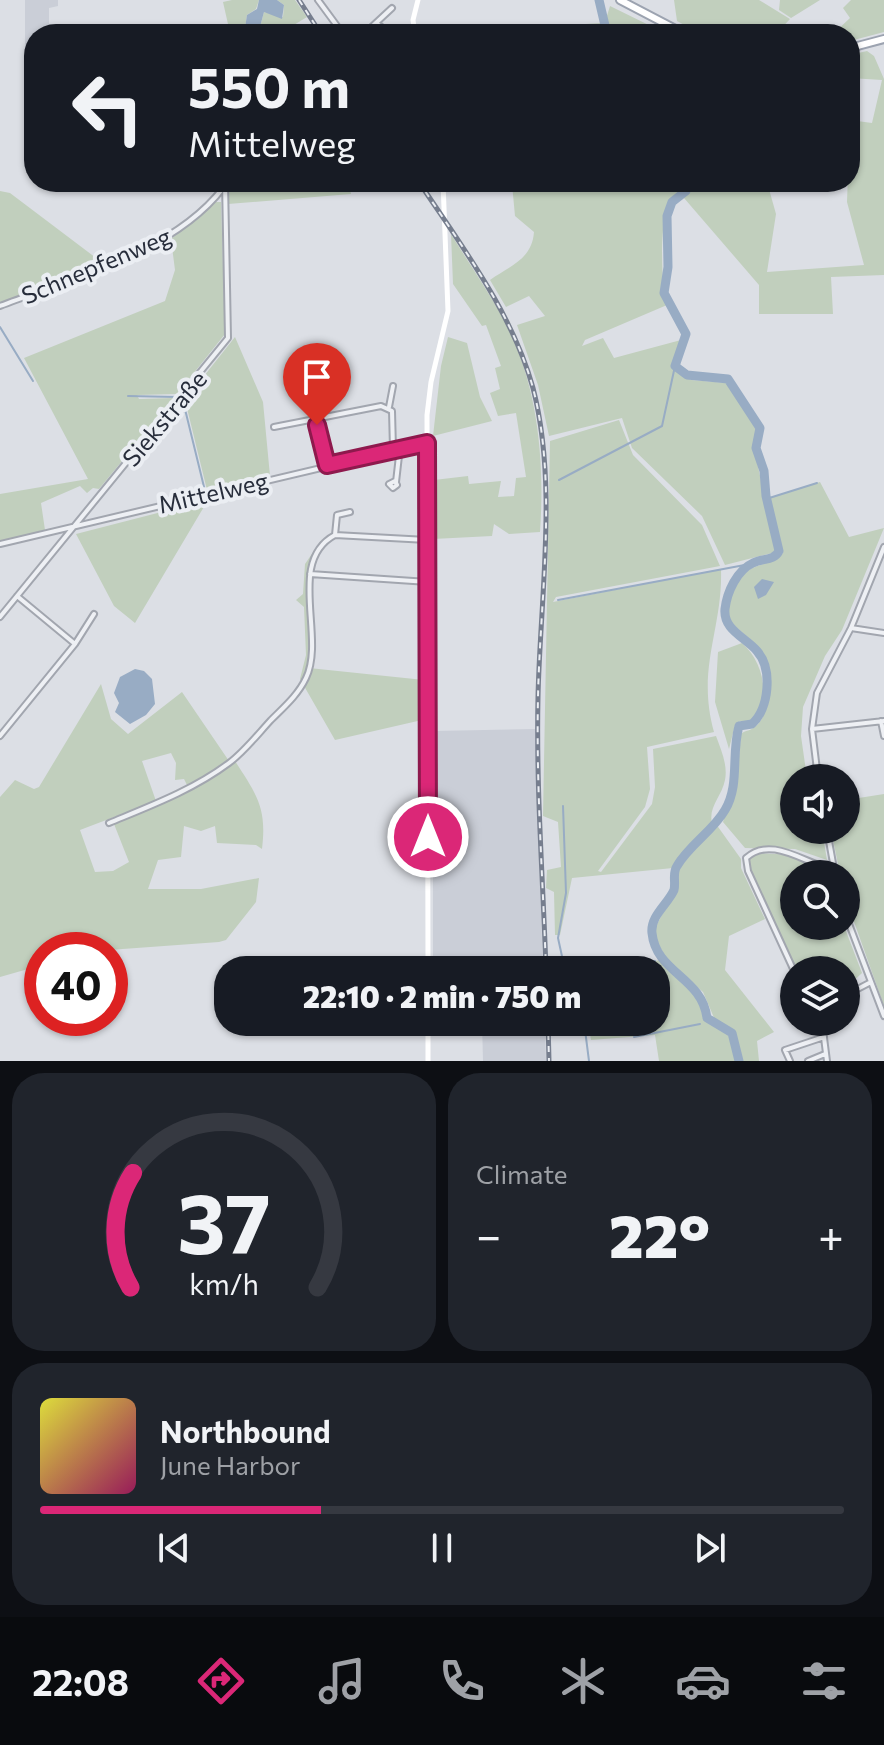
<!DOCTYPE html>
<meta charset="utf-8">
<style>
:root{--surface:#171b24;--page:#20242c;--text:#f1f3f6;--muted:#9ea1a6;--line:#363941;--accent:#db2777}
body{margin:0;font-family:Commissioner,sans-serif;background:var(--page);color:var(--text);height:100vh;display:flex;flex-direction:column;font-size:30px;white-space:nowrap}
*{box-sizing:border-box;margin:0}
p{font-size:26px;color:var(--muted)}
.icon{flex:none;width:44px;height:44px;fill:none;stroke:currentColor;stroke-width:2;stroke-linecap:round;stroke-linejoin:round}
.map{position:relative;height:1061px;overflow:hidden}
.details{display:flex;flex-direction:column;gap:12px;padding:12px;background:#0d0f14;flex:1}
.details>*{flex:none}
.banner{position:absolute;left:24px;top:24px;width:836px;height:168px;border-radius:32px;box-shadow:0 2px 6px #0004;background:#171b24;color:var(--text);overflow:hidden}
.controls{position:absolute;left:780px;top:764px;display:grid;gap:16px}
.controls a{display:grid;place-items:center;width:80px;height:80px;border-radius:50%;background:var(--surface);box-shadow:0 2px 6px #0004;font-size:40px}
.speed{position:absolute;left:24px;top:932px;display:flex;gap:16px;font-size:40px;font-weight:700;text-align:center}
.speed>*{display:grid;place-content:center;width:104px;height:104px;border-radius:50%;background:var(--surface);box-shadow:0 2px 6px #0004;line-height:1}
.speed .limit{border:12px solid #d22;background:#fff;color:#111}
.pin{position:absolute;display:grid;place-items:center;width:68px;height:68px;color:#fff;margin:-82px -34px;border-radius:50% 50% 50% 0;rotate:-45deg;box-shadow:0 0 8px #0007}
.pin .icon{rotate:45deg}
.me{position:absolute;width:88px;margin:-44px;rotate:0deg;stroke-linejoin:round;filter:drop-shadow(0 0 6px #0008)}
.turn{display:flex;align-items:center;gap:28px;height:168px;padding:0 32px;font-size:36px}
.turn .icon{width:104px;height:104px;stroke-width:2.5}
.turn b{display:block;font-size:56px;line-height:68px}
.big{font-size:60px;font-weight:800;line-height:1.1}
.details .widget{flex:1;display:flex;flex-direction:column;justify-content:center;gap:12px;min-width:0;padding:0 28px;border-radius:32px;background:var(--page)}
.details .dial{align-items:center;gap:0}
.dial svg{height:208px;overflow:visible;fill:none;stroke:var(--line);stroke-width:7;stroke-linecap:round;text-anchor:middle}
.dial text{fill:var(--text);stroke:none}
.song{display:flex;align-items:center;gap:24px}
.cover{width:96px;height:96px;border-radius:12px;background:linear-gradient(135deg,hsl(60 70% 55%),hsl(330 70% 35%))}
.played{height:8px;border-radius:4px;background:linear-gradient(90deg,var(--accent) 35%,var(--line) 35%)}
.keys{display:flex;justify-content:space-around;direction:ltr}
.heat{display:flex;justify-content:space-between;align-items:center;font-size:44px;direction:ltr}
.details .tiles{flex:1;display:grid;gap:12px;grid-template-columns:1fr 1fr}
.widget:last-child{grid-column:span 2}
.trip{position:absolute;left:214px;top:956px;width:456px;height:80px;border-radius:32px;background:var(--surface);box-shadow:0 2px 6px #0004;font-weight:800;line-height:80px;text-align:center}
.tab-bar{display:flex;height:128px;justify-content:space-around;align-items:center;background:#090b0e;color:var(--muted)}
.tab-bar .icon{width:56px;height:56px}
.tab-bar .current{color:var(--accent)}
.tab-bar b{font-size:36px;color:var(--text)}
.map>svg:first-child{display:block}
.built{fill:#caced7}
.green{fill:#c1cfbd}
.water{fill:#98acc4}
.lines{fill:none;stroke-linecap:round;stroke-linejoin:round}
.stream{stroke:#98acc4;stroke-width:2}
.river{stroke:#98acc4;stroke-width:9}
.street-casing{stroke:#a2a6af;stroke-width:8}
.primary-casing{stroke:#9ca3b0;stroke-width:10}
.street{stroke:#eef0f4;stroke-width:4}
.secondary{stroke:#fff;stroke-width:5}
.primary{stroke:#fff;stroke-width:6}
.rail-casing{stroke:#767e8e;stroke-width:5}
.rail{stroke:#ebeef3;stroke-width:2;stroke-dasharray:6;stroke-linecap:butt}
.route-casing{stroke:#8e194d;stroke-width:20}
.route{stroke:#db2777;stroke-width:14}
.labels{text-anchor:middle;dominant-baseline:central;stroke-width:8;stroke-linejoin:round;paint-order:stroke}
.street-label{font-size:24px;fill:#272d3b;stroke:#ebeef3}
</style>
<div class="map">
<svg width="884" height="1061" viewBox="0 0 884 1061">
<rect width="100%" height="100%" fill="#dcdfe5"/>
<!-- built -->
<path class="built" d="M25 0H58V6L49 8V34H34V53H25Z
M535 729 543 970H433V731Z
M482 1022H545L546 1061H483Z"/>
<!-- green -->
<path class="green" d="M232 0H259L256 9 247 15 244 34H221L230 33 223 2Z
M277 0H295L307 17 279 34H258L264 12 283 17 284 5Z
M674 0H759L790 19 776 34H701L677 21Z
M780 0H820L791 18 779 10Z
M851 0H884V32L850 41V34H833L850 18 843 8Z
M610 6 667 34H610L606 19Z
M602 23 604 34H561L569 25Z
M867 51 874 56 884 79V275L831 277 833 314H759V285L684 198 690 182H767L776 214 767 272 864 265 847 202 850 120 872 123 882 80 850 78V55Z
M227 182H348L351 194 228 204Z
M508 182H684L685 190C680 193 673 197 670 202 659 218 661 287 667 305L585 340 582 346 603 338 614 358 681 340 675 354 674 370 691 380 727 383 758 429 754 448 776 550 772 553 725 565 702 516 632 448 622 418 549 436 538 385 517 325 545 316 529 296 506 307 490 280C509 266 532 260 534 232L515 216 512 184Z
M0 191 10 193 104 264 0 303Z
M216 202H221L225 334 177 394 137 395 139 399 174 398 99 489 93 488 87 493 80 486 41 503 45 530 0 541V494L88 479 24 358 165 301 175 270 171 239Z
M451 234C468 262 487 289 503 318 538 383 545 460 540 532L509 534 494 524 492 536 433 539 434 480 468 476 469 484 501 481 498 497 514 496 516 478 526 477 516 413 498 416 490 393 500 389 495 368 501 366 486 325 482 326 453 284Z
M235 337 263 402 270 476 207 490 185 400Z
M448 337 467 343 480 397 492 421 433 436 441 366Z
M619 420 633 455 702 525 720 566 556 597 553 602 721 569C723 629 696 668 714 732L647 747 650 789 645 807 598 871 601 872 652 804 655 787 653 749 716 736C721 750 728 765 725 780 722 796 708 807 712 823L673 868 572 878 560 935H555L554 892 546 888 547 870 561 867 558 822 543 816 550 441Z
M820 482 849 537 884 528 842 630 825 656 803 707 801 736 807 778H794V830H822L827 860 795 849 745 848 723 822 737 779 741 734C745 730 751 731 756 726 773 712 773 661 757 646 737 625 715 620 734 586 747 561 769 568 783 553L770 498Z
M208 500 135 623 114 606 76 534Z
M322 539 310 565 309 668 424 680 422 720 335 740 300 679 306 655 304 607 296 600 303 594 305 564Z
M742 643C763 661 773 700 751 721H740L735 725 729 749 715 702 718 652Z
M101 684 111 719 128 734 182 692 229 761 188 787 184 779 175 780 176 763 171 753 142 761 156 801 80 830 95 872 113 871 129 862 114 824 180 796 235 761C257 795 267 808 262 849L256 845 217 843 215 826 201 831 184 826 181 857 158 860 148 889H201L259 878 256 902 226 940 219 942 109 950H42V965L0 977V797L15 780 34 789 39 787Z
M884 794V1006L847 902 846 874H840L831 830H846V800Z
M716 824 741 859V868L765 919 729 936 725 970 774 1032 757 1041 759 1061H742L734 1033 715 1020 703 992 667 961 653 932 676 888V869Z
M758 853 794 855 829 871V874H794V926H844L862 973 846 988V970H797L749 868 748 861Z
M660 960 695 992 706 1021 728 1034 736 1061H659L655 1035 591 1040 588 1022H656V970H610Z"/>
<!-- water -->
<path class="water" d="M259 0H277L284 5 282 19 264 12 258 34H244L247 15 257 9Z
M762 579 774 582 766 595 758 599 754 587Z
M135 669 144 671 152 679 155 704 146 715 130 724 115 712 119 703 114 693 120 677Z"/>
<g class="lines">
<!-- stream -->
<path class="stream" d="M0 327 33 381
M128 396 177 397
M183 401 205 491
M559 480 662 426 675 366
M766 499 817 483
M558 600 750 564
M563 806 566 893 558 938 565 970
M661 960H662
M612 970 655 961
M708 1021H710
M584 1022 589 1061
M634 1037 700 1024"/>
<!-- river -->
<path class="river" d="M599 0 607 34
M686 182V191L672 202 667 216 668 267 664 293 686 334 675 366 687 375 728 379 760 428 756 448 764 471 766 496 779 551C774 561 763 558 753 563 737 570 727 592 725 609 723 630 745 637 757 651 773 669 769 709 752 724L739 726C731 754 740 785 725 810 713 831 689 845 677 866 672 873 676 882 674 890 668 904 650 916 652 933 656 973 702 977 707 1018L732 1033 739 1061"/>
<defs>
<path id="street" d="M318 0 343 34
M376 23 391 34
M364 34 392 8
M0 306C73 278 174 252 223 188
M389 407 393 386
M317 425 327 465
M274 427 381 406 392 411 393 449
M395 481 397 485 393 488 389 484Z
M396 482 400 447
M335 535 337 515 350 512
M0 544 427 443
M310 574 428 582
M0 617 228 338 225 182
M851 628 884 633
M75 644 94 614
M881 721 884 736
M812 729 884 721
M0 736 75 644 17 596
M818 778 812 729 817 693 851 628 884 547
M109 823C150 806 193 790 229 763 244 752 258 734 271 720 284 707 298 695 306 678 326 637 286 561 335 535L427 540
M827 830 835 874
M846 916 884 1016
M794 971 748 871 746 858C772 834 808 866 833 869
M846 995 871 982
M822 1022 827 1061
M790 1061 785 1050 824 1037
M808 1061 825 1054"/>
<path id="primary" d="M620 0 685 34
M850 48 884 39"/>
</defs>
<!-- street casing -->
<use href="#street" class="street-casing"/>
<!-- primary casing -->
<use href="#primary" class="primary-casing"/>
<!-- street -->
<use href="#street" class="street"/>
<!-- secondary -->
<path class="secondary" d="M415 34 413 20 418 0
M428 970 427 415 431 382 448 311 443 182
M428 1061V1022"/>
<!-- primary -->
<use href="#primary" class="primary"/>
<defs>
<path id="rail" d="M299 0 321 34
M419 182C462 247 512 312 533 388 558 484 540 598 538 697 536 788 543 879 546 970
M548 1022 549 1061"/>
</defs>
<!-- rail casing -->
<use href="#rail" class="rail-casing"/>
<!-- rail -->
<use href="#rail" class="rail"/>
</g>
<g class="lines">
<defs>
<path id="route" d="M317 425 327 465 427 443 428 837"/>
</defs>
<!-- route casing -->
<use href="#route" class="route-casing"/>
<!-- route -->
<use href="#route" class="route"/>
</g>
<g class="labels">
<!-- street labels -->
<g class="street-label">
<text transform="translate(96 265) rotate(-23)">Schnepfenweg</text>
<text transform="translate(164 418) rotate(-50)">Siekstraße</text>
<text transform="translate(213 492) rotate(-13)">Mittelweg</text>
</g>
</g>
</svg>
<div class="controls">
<a><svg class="icon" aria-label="sound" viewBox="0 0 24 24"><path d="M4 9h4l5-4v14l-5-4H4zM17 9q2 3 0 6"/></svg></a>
<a><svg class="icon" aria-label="search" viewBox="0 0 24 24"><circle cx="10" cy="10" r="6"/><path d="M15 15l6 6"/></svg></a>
<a><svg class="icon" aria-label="layers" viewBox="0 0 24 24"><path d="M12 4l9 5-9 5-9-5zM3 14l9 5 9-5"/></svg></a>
</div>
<div class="speed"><div class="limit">40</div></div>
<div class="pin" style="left:317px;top:425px;background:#d93025"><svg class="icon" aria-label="arrive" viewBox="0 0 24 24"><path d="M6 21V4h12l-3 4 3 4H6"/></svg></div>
<svg class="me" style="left:428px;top:837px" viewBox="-20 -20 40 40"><circle r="17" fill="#db2777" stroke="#fff" stroke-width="3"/><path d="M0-11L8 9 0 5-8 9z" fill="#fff"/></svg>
<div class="trip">22:10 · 2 min · 750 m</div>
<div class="banner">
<div class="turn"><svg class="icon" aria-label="left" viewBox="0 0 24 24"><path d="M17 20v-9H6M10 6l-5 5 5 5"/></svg><div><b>550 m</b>Mittelweg</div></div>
</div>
</div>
<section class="details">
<div class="tiles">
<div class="widget dial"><svg viewBox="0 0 100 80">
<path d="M14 69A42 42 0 1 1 86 69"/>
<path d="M14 69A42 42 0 0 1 15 25" stroke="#db2777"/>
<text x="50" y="56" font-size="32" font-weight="700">37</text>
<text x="50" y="72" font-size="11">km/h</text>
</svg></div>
<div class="widget"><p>Climate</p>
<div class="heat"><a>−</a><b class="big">22°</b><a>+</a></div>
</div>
<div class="widget">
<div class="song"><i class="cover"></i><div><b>Northbound</b><p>June Harbor</p></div></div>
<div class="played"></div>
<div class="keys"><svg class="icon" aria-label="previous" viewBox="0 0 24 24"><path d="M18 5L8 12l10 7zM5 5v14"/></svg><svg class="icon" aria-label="pause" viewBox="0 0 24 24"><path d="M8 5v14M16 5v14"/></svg><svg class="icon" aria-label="next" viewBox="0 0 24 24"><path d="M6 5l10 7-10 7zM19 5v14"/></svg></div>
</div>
</div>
</section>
<nav class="tab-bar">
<b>22:08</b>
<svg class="icon current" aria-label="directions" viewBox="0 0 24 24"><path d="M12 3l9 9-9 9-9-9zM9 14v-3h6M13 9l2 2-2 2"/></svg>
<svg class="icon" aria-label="music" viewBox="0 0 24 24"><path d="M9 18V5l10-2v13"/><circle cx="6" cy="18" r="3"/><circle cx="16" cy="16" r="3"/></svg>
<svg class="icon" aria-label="phone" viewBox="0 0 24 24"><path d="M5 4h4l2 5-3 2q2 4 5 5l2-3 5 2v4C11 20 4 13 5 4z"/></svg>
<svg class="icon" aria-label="climate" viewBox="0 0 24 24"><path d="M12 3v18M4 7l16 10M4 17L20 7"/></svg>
<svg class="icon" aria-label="car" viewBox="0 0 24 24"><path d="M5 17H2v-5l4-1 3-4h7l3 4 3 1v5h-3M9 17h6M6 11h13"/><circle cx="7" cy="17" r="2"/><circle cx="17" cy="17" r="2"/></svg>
<svg class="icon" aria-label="filters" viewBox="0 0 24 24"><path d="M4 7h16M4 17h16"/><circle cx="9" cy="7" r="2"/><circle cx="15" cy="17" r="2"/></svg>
</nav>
